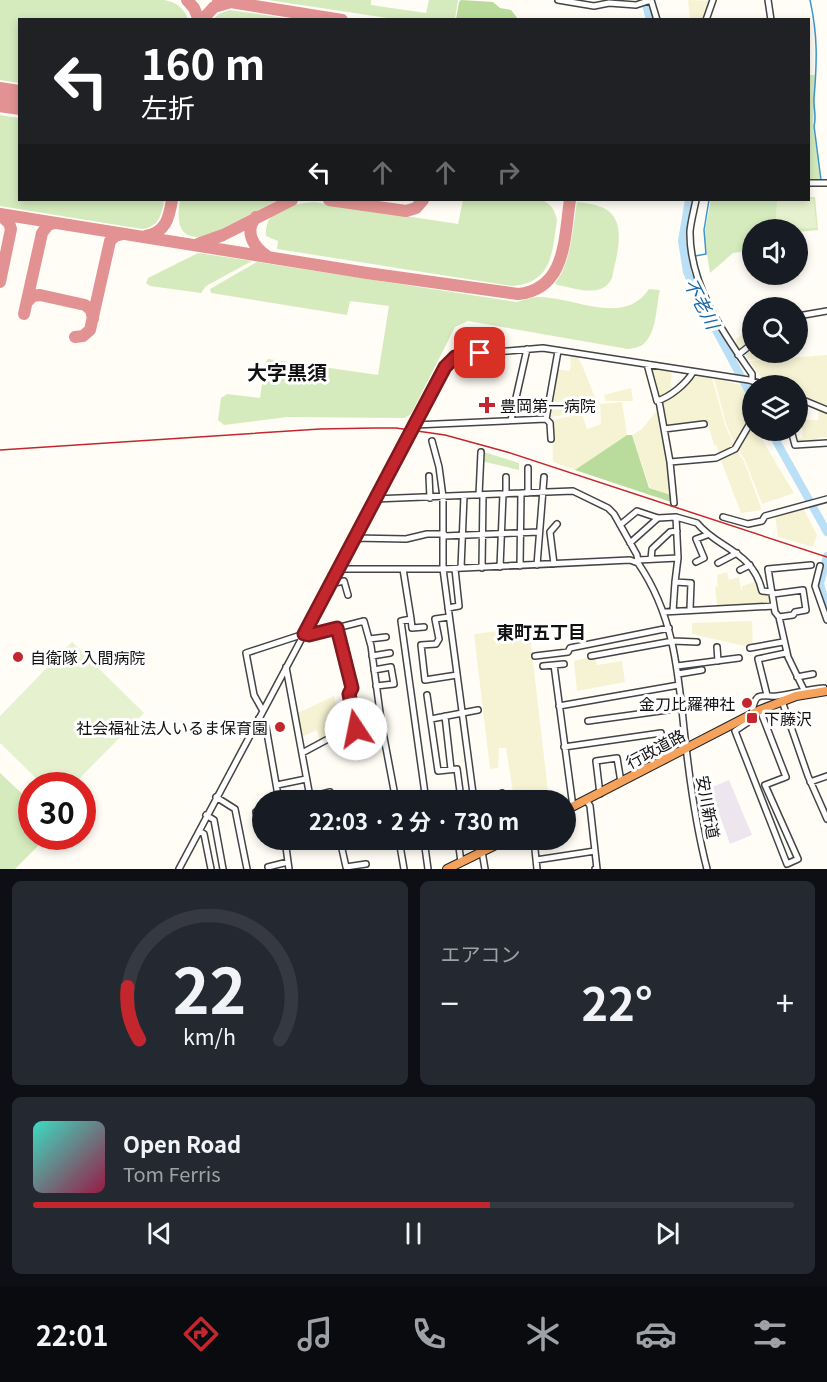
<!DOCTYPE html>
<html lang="ja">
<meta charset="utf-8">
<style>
:root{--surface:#171b24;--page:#242831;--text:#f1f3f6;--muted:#9ea1a6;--line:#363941;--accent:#c4262e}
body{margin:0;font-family:Georgia,"Noto Sans JP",serif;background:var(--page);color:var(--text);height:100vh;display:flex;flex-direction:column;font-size:22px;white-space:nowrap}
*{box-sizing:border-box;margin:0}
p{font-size:20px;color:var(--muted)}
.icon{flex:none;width:33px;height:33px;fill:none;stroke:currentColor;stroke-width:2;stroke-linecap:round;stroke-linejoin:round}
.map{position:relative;height:869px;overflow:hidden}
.sheet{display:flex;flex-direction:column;gap:12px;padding:12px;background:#0d0f14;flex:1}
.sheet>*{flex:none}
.banner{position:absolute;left:18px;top:18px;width:792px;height:183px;border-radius:0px;box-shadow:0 3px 9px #0003;background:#202124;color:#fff;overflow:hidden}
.tools{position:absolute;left:742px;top:219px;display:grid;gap:12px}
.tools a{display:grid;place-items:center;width:66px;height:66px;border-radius:50%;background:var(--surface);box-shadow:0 3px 9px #0003;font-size:30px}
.speed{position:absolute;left:18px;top:772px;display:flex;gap:12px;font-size:30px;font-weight:700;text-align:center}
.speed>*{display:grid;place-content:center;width:78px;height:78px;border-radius:50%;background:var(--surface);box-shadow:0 3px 9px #0003;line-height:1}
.speed .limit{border:9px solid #d22;background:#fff;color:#111}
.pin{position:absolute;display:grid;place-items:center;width:51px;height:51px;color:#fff;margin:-26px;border-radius:12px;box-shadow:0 3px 9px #0006}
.me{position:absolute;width:66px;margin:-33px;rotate:349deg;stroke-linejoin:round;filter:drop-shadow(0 0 4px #0008)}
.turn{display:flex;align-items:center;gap:21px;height:126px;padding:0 24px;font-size:27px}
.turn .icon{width:78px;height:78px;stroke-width:2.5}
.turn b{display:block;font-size:42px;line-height:51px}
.lanes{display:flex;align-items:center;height:57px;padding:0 24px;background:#0003;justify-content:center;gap:30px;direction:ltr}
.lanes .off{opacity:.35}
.big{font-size:45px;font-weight:700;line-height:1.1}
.sheet .widget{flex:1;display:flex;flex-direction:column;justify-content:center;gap:9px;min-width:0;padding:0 21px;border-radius:9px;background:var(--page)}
.sheet .dial{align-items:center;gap:0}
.dial svg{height:156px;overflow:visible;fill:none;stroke:var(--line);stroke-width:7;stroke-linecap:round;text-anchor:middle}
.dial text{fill:var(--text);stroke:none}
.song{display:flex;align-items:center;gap:18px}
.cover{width:72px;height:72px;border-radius:9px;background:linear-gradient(135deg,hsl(170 70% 55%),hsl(340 70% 35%))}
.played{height:6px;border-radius:3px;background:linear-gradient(90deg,var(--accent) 60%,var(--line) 60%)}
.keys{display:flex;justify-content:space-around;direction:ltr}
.heat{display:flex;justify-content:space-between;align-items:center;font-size:33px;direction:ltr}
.sheet .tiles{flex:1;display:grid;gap:12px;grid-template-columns:1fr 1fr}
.widget:last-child{grid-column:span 2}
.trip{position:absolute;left:252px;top:790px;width:324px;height:60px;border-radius:30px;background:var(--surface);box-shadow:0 3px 9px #0003;font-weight:700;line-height:60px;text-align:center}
.tabs{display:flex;height:96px;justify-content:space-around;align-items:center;background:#090b0e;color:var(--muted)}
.tabs .icon{width:42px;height:42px}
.tabs .selected{color:var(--accent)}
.tabs b{font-size:27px;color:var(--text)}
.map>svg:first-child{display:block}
.industrial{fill:#eee6ef}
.farmland{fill:#f6f3d4}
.green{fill:#d5ebbd}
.forest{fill:#b9dc9c}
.pitch{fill:#e6f2cf}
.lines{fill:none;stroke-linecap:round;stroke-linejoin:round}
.stream{stroke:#3f96cf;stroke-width:1.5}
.river{stroke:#b9e0f7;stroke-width:8}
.taxiway{stroke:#e29292;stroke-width:12}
.runway{stroke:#e29292;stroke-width:30}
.minor-casing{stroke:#444;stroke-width:8}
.highway-casing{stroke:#222;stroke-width:10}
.minor{stroke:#fff;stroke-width:5}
.highway{stroke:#f5a25d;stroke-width:8}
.rail{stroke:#c4262e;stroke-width:1.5}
.route-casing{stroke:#7f191e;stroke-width:15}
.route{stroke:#c4262e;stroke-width:10}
.poi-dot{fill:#c4262e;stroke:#fff;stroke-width:2}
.labels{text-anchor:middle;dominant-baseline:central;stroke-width:6;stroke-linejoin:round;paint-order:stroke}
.poi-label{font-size:16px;fill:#111;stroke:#fff;text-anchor:start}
.street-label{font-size:16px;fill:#111;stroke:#fff}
.water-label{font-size:18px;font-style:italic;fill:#1768a6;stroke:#fff}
.neighbourhood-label{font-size:18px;font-weight:bold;fill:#111;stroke:#fff}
.quarter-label{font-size:20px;font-weight:bold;fill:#111;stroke:#fff}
</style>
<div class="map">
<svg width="827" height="869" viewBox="0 0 827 869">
<rect width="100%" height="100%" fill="#fffdf5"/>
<!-- industrial -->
<path class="industrial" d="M729 780 752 835 730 844 710 788Z"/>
<!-- farmland -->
<path class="farmland" d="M688 0 711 1 704 19H690Z
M753 326V339L738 349 734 343 736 341 735 339 745 334Z
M753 344V352L797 353 798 355 748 360 744 352Z
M571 355 577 356 582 365 597 402 596 406 594 408 548 418 555 369 570 371Z
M827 355V407L803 397V394L798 392V386L785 385 762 378 749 361Z
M649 368 672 372 670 393 659 400Z
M694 376 712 378 725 425 734 446 720 455 716 445H714L707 421 665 426 660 403Z
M714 378 744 386 750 396 745 409 750 420 735 445 726 424Z
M631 388 633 401H606L604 395Z
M622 402 627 435 575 470 553 462 552 420 582 414 587 429 601 424 600 404Z
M658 409 669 464 671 495 650 488 632 435 642 429Z
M819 410 827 413V437L817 438 816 442 797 443 796 439 802 438 803 429H798V420H818Z
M752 423 753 430 757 431 794 493 762 504 745 460 737 448Z
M736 450 744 461 762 510 741 513 720 458Z
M803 508 817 535 813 547 778 537 775 515Z
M727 572 729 580 739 577 741 590 742 589V586L758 581 762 593H771L773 605H717L715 587 718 586 717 575Z
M752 621 753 648 692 634V623Z
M529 627 548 791 514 798 506 748H499L498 768 490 769 474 634Z
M594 656 597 665 622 661 625 682 577 691 574 661Z
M334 696 341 730 320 742 317 730 302 737 298 713Z"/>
<!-- green -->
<path class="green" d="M0 0H164C176 2 184 8 188 19L20 20 19 83 0 80Z
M268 0H371V5L426 13 429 0H458L455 19H394Z
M229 10 292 19H213L219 14Z
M809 75H816L813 126 821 181H809Z
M0 115 19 118 20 200H164C162 214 159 227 142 229L0 206Z
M809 197H815L818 230 798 232V230H753V250L733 253 710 273 704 235 711 200H808Z
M180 200H278L206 237C177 240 177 222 180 200Z
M463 200H542C551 204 555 210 557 220 552 252 553 283 512 286L277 249 278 241 266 236C264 208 292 204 314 202L458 224Z
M577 202C585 203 594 204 601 207 630 218 616 256 612 278 602 299 576 288 557 285L555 283C571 265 573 226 577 202Z
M198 253 252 261 206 286 201 293 150 286 146 283 148 278Z
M257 262 516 302C523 301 531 297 538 297 575 297 624 327 649 289L660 290C656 306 657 335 642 345 638 348 633 348 628 349L468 321 455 327 411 414 405 418 287 417 224 425 218 420 221 398 227 394 260 398 265 363 268 359 378 375 389 306 350 301 347 315 211 293 210 289Z
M481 451 519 463V470L481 461Z
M0 773 31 802 32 837H47L15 869H0Z"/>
<!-- forest -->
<path class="forest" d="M461 0 493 2 500 8 511 10 518 19H456L459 2Z
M627 435H632L649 488 671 495V502L575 470Z"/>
<!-- pitch -->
<path class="pitch" d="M813 199 817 228 775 229 777 200Z
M72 642 144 713 72 786H44L0 743V716Z"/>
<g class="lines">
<!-- stream -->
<path class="stream" d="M810 0C818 36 817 62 814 98 813 107 817 116 814 126L821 180
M695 256 706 254 704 230 709 200"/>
<!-- river -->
<path class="river" d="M645 0 650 20
M689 200 682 241 687 272 695 291 753 399
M770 430 827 532
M827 556 820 584 827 609"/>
<!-- taxiway -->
<path class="taxiway" d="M187 0 194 8 199 20
M218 0 342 20
M202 20 214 7 228 3
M329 200 406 211 416 208 423 200
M0 214 367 273 518 294C567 289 564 237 570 200
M0 215 9 223 11 229 0 282
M256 217C244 231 253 247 267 256
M146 236C166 232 169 218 172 200
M198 244 223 235 292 200
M27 302 33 296 40 295 85 305 91 310 93 319
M24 314 42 233 48 225 54 223
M75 337 83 336 90 330 110 241 115 236 123 234"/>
<!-- runway -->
<path class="runway" d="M0 97 20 100"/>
<defs>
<path id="minor" d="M558 0 594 6 609 3 636 5 651 0
M651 0 657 20
M768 0 771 20
M706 20 713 0
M808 183H827
M696 200C694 210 691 221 690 231 689 284 723 333 752 374V381
M798 316 827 311
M738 355 753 343
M647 364 657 401C670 397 686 384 693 372
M798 398 827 410
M659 401 670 462 674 503
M511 420 527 349
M415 425 546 419
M664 429 704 424
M791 430 795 445 827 443
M551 439 550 423 546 419 558 351
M432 441 439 467 443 497V569L474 801
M670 462 716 458 735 449 752 420
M528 468V493
M429 476 430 498
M506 494V477
M479 495 481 452
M374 499 573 491 608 508 614 514 637 555 638 563
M723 517 748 524 762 521 765 516 827 499
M620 525 637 511 658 518 676 517
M444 536 539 532
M354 538 406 539 427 534H444
M630 543 658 518
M651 559 652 549 670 532 677 531
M638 560 678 558 676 517 697 523C718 549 753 551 762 591L772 592
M696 562 704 558 696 539 707 535
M718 563 737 553
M554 564 550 532 557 524
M537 565 544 477
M520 566 521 493
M820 566 815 586 827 620
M500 567 503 494
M461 568 464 496
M482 568 483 495
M337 569H443L630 560 638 563C673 614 678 669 684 729 689 776 695 823 707 869
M403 569 411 619
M740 570 750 565
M675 582 678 558
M330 584 344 581 348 595
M773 594 803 590 806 610 795 612 793 615 779 617
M448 608 459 606 455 569
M673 611 675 582 691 583 690 609
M663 612 774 606
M449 617 435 619 439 639 436 644 421 645 425 680 457 675
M424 627 412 628 411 619 401 621 426 801
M369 639 386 637
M717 647 718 661
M750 648 783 642
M372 656 390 653
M535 656 568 652 570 648 669 628
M591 656 673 641 697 642
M554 665 573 807
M543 666 564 664
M677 666 739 658
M286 667 310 797 330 792 332 801
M374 670 391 667 394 684 376 686
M678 674 702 670
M797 677 813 674
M804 690 788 657 779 617 775 612 768 569 811 565
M427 695 438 771 457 769 461 799 450 801
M767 695 758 659 786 653
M782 701 808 776 827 819
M559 706 679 685
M760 710 786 777 765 785
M263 711 254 695 246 653 304 634 309 635 364 621 371 646 382 727 396 801
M752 714C753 708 753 701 758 697 765 694 771 697 777 696 793 694 807 689 824 688
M445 716 451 769
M259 718 266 727 279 801
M745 718 747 723 735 731 787 864 798 859 765 785
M431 719 478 710
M588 721 682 708
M564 747 661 733
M302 753 343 731 356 729 349 694 352 688 337 628
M639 773 636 754 660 751 665 760
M810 782 827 776
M277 785 306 779
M502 793 503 801
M600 794 596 761 617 758 621 782
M216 797 235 809 247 869
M587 801 590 806 597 869H595
M256 812 262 811
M206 815 214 820 223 869
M199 831 204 834 211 869
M261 832 262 831
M285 840 289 869
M318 840 319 843
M340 840 346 867 366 864
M399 840 404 869
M424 840 428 869
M458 840 461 862
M480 840 485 869
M534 840 537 869
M536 860 595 851
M268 867 288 862
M179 869 450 360 461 355 543 348 749 380 769 386"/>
<path id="highway" d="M566 810 760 710 796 696 827 691
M447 869 506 840"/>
</defs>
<!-- minor casing -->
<use href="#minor" class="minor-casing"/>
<!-- highway casing -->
<use href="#highway" class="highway-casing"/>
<!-- minor -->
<use href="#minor" class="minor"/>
<!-- highway -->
<use href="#highway" class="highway"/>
<!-- rail -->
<path class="rail" d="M0 450 320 429 375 428H396L445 435 507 452 827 557"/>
</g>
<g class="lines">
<defs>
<path id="route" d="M356 729 349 694 352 688 337 628 309 635 304 634 445 367 455 357 480 353"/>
</defs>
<!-- route casing -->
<use href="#route" class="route-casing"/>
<!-- route -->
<use href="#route" class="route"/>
</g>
<!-- markers -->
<g class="poi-dot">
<path d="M484 396h6v6h6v6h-6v6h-6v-6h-6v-6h6z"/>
<circle cx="18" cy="657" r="6"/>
<circle cx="747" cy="703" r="6"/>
<rect x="746" y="712" width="12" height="12" rx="3"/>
<circle cx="280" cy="727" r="6"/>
</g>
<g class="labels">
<!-- poi labels -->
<g class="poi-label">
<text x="500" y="405">豊岡第一病院</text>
<text x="30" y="657">自衛隊 入間病院</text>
<text x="735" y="703" text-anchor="end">金刀比羅神社</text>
<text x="764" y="718">下藤沢</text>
<text x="268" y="727" text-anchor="end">社会福祉法人いるま保育園</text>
</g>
<!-- street labels -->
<g class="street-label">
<text transform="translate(655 748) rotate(-28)">行政道路</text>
<text transform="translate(709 807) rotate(80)">安川新道</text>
</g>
<!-- water labels -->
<g class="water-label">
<text transform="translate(703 303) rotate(63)">不老川</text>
</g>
<!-- neighbourhood labels -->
<g class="neighbourhood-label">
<text x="541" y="631">東町五丁目</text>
</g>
<!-- quarter labels -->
<g class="quarter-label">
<text x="287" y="371">大字黒須</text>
</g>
</g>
</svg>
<div class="tools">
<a><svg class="icon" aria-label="sound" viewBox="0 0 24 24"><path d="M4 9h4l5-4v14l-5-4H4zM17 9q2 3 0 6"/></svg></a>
<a><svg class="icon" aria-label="search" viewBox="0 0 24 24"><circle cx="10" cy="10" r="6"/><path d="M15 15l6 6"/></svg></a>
<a><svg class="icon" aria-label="layers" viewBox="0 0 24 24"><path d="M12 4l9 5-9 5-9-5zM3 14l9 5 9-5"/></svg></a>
</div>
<div class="speed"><div class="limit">30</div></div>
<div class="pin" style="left:480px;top:353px;background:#d93025"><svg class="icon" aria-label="arrive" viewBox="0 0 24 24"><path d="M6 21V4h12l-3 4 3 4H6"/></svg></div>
<svg class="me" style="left:356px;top:729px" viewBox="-20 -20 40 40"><circle r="19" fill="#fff"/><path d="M0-13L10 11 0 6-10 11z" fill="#c4262e"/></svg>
<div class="trip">22:03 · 2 分 · 730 m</div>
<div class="banner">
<div class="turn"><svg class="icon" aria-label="left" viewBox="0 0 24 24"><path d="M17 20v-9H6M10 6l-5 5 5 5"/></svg><div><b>160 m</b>左折</div></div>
<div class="lanes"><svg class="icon" aria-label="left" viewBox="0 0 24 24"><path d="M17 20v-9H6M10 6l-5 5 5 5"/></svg><svg class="icon off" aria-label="ahead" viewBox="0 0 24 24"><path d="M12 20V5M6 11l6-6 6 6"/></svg><svg class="icon off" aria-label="ahead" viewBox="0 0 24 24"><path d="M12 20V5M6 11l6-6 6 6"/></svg><svg class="icon off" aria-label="right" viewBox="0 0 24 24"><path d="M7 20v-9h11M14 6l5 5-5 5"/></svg></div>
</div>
</div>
<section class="sheet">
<div class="tiles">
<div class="widget dial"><svg viewBox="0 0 100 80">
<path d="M14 69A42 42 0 1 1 86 69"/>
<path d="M14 69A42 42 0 0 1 8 42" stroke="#c4262e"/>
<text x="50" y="56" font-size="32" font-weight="700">22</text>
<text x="50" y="72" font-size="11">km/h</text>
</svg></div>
<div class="widget"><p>エアコン</p>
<div class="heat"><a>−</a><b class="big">22°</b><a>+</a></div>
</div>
<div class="widget">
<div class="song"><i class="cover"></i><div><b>Open Road</b><p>Tom Ferris</p></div></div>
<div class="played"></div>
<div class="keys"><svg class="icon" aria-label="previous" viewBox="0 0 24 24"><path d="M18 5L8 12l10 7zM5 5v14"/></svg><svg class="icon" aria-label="pause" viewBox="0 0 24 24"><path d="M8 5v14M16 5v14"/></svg><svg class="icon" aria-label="next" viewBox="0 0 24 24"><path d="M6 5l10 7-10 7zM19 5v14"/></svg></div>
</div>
</div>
</section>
<nav class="tabs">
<b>22:01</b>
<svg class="icon selected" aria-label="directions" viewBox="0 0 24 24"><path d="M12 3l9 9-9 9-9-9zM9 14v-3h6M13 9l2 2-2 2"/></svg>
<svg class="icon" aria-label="music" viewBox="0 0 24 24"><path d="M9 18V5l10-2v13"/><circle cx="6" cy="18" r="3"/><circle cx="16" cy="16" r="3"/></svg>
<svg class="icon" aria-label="phone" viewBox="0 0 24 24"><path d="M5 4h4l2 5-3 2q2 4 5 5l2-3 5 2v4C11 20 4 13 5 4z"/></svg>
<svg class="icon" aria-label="climate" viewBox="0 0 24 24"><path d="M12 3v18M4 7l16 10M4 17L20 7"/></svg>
<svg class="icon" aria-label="car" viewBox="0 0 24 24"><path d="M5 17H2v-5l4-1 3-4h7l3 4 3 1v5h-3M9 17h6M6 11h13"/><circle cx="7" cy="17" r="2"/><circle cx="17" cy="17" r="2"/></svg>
<svg class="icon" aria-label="filters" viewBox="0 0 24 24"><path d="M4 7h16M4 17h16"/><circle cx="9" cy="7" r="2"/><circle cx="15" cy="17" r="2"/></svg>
</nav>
